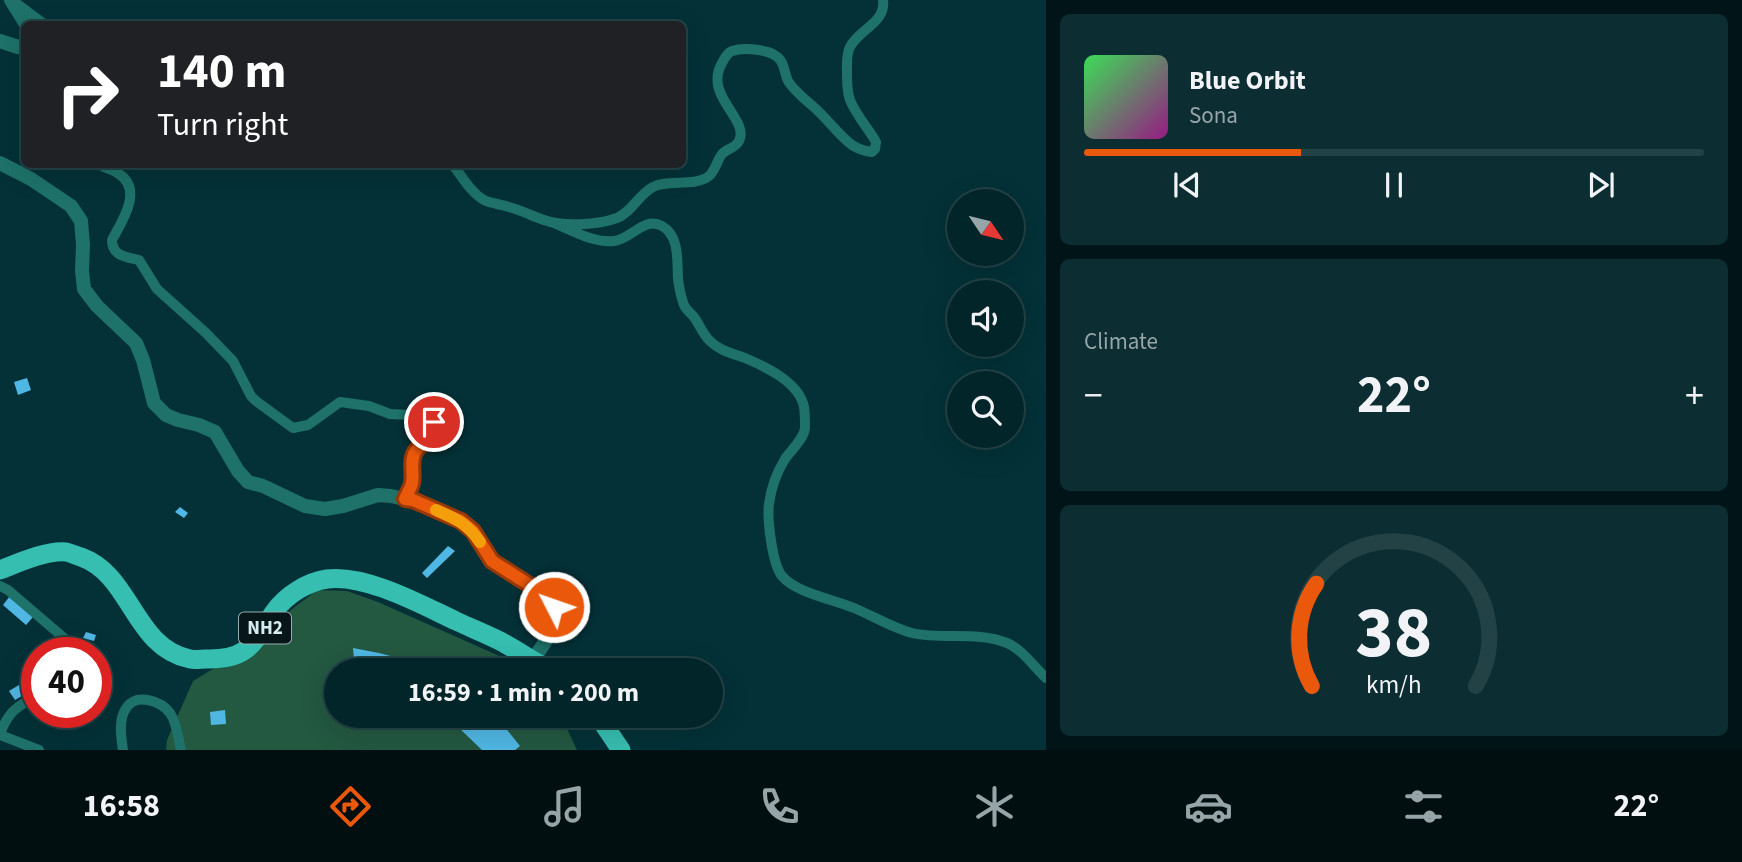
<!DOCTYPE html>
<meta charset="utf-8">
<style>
:root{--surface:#022529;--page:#0c2d31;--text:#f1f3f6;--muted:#96a5a8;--line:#234246;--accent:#ea580c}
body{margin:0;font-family:"Source Sans 3",sans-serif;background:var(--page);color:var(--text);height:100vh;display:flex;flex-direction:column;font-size:26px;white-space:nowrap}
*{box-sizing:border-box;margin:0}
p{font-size:23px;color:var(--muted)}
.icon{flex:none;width:38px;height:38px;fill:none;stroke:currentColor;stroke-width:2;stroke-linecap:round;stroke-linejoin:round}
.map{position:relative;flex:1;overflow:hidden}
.panel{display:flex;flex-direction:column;gap:14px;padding:14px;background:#011417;width:696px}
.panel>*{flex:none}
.hud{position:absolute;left:21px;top:21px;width:665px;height:147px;border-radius:10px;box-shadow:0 7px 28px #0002,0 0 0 2px var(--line);background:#202124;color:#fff;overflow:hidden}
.needle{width:46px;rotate:125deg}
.fabs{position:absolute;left:947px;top:189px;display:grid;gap:14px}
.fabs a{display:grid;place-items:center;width:77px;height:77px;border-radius:50%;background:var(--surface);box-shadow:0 7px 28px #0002,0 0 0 2px var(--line);font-size:35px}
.speed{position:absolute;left:21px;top:637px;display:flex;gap:14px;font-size:35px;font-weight:700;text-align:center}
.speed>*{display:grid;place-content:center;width:91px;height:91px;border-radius:50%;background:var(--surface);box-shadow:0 7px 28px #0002,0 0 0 2px var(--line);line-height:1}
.speed .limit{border:10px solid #d22;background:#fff;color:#111}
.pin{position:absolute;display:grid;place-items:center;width:60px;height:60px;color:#fff;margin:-30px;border:4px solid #fff;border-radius:50%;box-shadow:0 2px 7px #0007}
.me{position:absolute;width:77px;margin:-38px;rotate:311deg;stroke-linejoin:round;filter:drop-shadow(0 0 5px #0008)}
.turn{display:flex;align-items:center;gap:24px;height:147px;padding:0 21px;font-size:32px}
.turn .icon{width:91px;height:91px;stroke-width:2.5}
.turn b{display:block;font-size:49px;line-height:60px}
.big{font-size:52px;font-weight:700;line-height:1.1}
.panel .tile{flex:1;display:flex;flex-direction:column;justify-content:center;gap:10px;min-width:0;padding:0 24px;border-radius:10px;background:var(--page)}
.panel .dial{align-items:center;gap:0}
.dial svg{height:182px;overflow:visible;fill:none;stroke:var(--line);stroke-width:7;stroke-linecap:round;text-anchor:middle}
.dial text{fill:var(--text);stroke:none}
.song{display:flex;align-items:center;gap:21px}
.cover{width:84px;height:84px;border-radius:10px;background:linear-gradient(135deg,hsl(130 70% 55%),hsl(310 70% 35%))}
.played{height:7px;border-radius:4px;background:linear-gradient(90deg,var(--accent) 35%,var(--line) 35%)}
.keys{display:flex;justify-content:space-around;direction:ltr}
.heat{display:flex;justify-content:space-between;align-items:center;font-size:38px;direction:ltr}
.trip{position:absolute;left:324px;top:658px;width:399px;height:70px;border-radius:35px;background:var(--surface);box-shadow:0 7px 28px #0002,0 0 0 2px var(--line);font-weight:700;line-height:70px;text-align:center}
.tab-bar{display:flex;height:112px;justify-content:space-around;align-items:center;background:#010f10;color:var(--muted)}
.tab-bar .icon{width:49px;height:49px}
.tab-bar .active{color:var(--accent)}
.tab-bar b{font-size:32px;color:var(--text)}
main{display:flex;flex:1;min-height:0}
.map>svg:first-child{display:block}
.green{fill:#235841}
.building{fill:#50b7e4}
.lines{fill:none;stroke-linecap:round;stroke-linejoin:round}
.minor{stroke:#1e7269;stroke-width:10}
.tertiary{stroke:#1e7269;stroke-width:14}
.trunk{stroke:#36beb0;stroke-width:19}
.route-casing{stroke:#983908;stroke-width:18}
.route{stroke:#ea580c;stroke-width:12}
.slow{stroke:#f59e0b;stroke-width:12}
.labels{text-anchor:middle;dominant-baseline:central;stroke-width:7;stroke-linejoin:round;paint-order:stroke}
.shield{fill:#061619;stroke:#98acaf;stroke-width:2}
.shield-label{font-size:19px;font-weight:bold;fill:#d6ecef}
</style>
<main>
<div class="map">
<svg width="1046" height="750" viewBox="0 0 1046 750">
<rect width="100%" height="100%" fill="#033137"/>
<!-- green -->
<path class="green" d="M317 590 347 591 378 602 531 670H336V716H561L577 750H166L167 740 193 681 216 667 247 660 291 610Z"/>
<!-- building -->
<path class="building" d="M27 378 31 390 18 395 14 382Z
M180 507 188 513 184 518 175 512Z
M448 546 455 551 427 578 422 573Z
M10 596 33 617 26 625 3 605Z
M86 632 96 635 94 641 83 638Z
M58 642 68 653H56L52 648Z
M353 648 379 653 409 661 428 670H355Z
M566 663 575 670H564L562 668Z
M37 674V687L15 700 9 691Z
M225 710 226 724 211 725 210 712Z
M443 716H496L520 746 515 750H482L457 726Z"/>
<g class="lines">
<!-- minor -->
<path class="minor" d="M16 3 44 24
M99 164C105 168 113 170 119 174 144 190 121 223 112 240 112 256 126 257 139 260L157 289 206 333 233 361 251 396 256 401 293 428 308 425 340 402 369 406 390 414 429 416C433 421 436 424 434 431 431 440 420 443 416 451 410 462 415 473 412 484 411 489 407 494 405 499
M452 164C462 176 470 192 484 200 492 204 501 204 509 207 521 210 532 216 544 220 563 227 598 225 617 218 632 212 639 194 653 187 666 179 696 187 709 176 716 170 717 159 723 153 729 148 735 148 739 141 750 119 703 96 722 63 724 59 727 53 732 51 744 47 774 49 781 61 785 68 785 75 788 81 796 94 812 104 822 115 832 125 841 137 852 145 858 149 864 151 872 152L875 149 876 142C868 128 856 115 850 100 847 92 847 82 847 74 847 65 846 54 850 47 859 29 886 23 883 0
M554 223C573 231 593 243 614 241 632 239 644 216 662 226 680 236 677 262 678 279 679 287 681 297 684 305 686 310 690 312 694 317 699 324 702 332 708 339 718 350 731 353 745 358 766 367 799 382 804 407 805 413 805 422 805 428 804 439 791 450 785 459 777 472 771 488 769 504 767 518 772 564 782 576 796 593 833 599 854 608 871 615 895 629 912 633 943 640 977 631 1007 643 1022 649 1034 667 1046 678
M0 586 8 590 78 650 80 653
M0 734C8 712 17 706 37 696
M0 735 39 750
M123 750C121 737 118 718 127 707 137 693 161 701 170 713 177 723 178 738 181 750"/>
<!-- tertiary -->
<path class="tertiary" d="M11 0 26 24
M0 41 18 47 24 45
M0 163 31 179 71 206 81 221 83 245 82 271 84 289 97 306 136 343 143 360 154 403 166 415 178 420 199 425 215 432 238 471 248 482 263 486 305 506 325 509 343 506 378 495 391 496 413 501 461 521 473 531 492 561 542 593 554 607 557 615C553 632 543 645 533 660"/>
<!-- trunk -->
<path class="trunk" d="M0 570C18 563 47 550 66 552 71 553 77 556 81 557 132 575 133 647 190 659 195 660 201 659 206 659 249 660 253 643 274 612 286 595 307 582 327 579 366 574 422 605 456 621 471 628 486 634 500 641 517 650 533 661 550 670
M598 716 621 750"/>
</g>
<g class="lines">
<defs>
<path id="route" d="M434 422C438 438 420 441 414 454 410 464 414 473 412 483 411 488 407 494 405 499L413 500 461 521 473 531 492 561 542 593 554 607"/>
</defs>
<!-- route casing -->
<use href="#route" class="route-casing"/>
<!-- route -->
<use href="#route" class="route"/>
<!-- slow -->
<path class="slow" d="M436 510C456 519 467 523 480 542"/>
</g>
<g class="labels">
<!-- shield labels -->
<rect class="shield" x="239" y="612.5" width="52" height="31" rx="5"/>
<g class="shield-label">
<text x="265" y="628">NH2</text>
</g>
</g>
</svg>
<div class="fabs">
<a><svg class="needle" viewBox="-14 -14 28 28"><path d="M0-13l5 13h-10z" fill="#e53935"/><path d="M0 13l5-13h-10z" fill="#96a5a8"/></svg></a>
<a><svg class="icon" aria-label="sound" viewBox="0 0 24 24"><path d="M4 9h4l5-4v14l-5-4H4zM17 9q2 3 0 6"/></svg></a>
<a><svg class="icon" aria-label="search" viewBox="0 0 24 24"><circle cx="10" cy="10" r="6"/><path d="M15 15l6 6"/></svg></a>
</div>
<div class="speed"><div class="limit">40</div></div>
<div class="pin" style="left:434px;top:422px;background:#d93025"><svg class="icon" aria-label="arrive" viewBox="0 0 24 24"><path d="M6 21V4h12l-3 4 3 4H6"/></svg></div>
<svg class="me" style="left:554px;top:607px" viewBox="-20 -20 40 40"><circle r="17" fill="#ea580c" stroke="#fff" stroke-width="3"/><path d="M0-11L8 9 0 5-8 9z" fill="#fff"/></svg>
<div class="trip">16:59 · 1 min · 200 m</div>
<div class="hud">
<div class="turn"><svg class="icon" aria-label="right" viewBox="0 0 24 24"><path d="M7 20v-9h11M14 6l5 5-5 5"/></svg><div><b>140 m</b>Turn right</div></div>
</div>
</div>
<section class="panel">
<div class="tile">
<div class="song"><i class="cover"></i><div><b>Blue Orbit</b><p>Sona</p></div></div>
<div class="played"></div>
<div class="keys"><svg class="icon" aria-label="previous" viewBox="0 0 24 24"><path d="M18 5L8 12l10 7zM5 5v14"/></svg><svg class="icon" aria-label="pause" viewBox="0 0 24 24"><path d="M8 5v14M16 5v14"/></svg><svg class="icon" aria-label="next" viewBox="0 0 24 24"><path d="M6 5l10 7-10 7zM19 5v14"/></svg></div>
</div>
<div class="tile"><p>Climate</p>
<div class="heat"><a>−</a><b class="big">22°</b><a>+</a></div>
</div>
<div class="tile dial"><svg viewBox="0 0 100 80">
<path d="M14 69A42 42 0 1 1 86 69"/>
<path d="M14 69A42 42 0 0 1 16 24" stroke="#ea580c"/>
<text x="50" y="56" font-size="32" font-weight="700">38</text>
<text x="50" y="72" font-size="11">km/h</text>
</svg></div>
</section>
</main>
<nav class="tab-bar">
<b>16:58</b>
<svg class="icon active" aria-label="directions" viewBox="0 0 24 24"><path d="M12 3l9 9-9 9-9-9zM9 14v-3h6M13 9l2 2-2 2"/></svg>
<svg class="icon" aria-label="music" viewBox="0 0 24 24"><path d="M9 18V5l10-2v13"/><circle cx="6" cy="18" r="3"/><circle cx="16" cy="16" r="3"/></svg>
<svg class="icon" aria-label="phone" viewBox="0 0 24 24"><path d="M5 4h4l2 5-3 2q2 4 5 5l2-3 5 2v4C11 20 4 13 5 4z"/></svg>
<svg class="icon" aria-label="climate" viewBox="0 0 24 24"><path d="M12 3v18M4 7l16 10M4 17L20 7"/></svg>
<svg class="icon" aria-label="car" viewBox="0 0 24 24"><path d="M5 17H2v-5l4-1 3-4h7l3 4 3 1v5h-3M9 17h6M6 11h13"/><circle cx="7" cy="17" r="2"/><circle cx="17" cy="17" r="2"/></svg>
<svg class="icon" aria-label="filters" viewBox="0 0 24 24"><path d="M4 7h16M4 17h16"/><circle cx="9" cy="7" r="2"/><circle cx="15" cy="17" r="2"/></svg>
<b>22°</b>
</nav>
